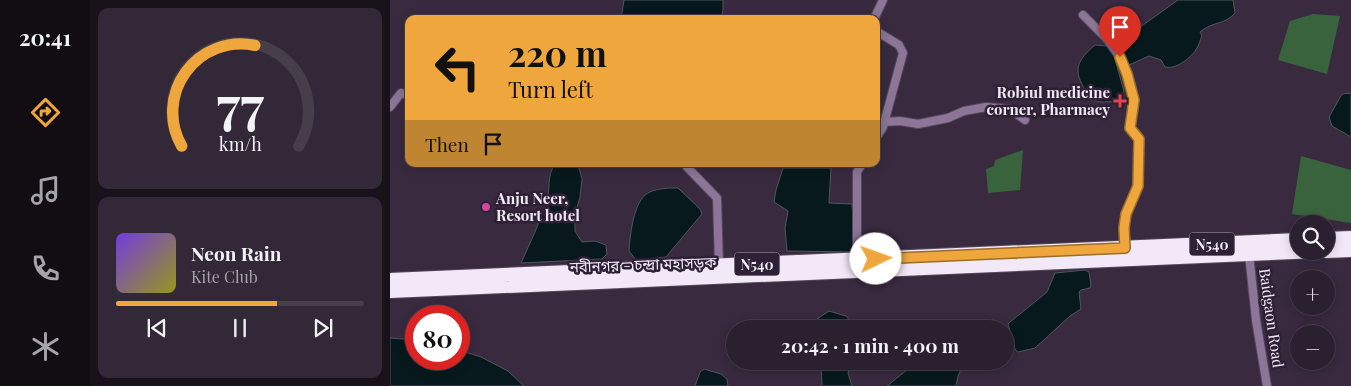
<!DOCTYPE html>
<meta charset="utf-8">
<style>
:root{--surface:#2b202f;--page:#332837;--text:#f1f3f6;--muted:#a6a3aa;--line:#473e4b;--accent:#efa73d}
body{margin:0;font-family:"Playfair Display","Noto Sans Bengali",serif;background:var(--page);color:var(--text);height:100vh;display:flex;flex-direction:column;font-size:19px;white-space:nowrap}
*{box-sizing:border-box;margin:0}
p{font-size:16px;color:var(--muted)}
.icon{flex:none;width:28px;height:28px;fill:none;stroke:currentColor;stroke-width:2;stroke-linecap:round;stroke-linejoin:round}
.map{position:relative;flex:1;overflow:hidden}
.drawer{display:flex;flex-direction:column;gap:8px;padding:8px;background:#18121a;width:300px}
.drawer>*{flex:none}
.top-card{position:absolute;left:15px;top:15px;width:475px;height:152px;border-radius:10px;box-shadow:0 2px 12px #0003,0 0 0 1px var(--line);background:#efa73d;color:#111;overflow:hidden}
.buttons{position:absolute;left:900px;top:215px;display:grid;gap:10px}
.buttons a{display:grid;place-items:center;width:45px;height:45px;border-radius:50%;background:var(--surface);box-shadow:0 2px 12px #0003,0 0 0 1px var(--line);font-size:25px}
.speed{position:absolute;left:15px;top:305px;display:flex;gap:10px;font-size:25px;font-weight:700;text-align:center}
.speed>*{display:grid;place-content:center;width:65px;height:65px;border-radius:50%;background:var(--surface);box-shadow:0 2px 12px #0003,0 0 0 1px var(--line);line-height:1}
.speed .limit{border:8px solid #d22;background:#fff;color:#111}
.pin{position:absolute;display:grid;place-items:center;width:42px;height:42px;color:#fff;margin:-51px -21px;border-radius:50% 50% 50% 0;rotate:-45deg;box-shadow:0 0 5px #0007}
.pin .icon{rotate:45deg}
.me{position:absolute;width:55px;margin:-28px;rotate:87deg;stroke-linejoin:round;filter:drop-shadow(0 0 4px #0008)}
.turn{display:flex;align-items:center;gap:18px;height:105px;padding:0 20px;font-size:22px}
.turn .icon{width:65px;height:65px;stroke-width:2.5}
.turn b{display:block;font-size:35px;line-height:42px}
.then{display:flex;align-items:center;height:48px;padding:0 20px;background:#0003;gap:10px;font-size:19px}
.drawer .tile{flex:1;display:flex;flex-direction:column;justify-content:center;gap:8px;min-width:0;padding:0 18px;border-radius:10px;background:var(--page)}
.drawer .dial{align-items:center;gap:0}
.dial svg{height:130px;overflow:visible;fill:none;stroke:var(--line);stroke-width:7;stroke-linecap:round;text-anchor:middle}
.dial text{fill:var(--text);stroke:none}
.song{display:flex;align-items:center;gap:15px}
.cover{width:60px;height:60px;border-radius:8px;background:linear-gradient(135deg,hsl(260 70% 55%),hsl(60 70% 35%))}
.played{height:5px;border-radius:2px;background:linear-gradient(90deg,var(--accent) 65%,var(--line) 65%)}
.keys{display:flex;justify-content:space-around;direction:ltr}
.trip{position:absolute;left:336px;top:320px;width:288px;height:50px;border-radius:25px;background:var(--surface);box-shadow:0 2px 12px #0003,0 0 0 1px var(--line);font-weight:700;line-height:50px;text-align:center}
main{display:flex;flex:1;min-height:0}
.menu{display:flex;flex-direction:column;width:90px;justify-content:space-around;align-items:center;background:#110d13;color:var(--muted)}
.menu .icon{width:35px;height:35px}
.menu .selected{color:var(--accent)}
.menu b{font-size:22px;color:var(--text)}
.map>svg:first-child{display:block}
.green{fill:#39633d}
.water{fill:#08191d;stroke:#4e575e}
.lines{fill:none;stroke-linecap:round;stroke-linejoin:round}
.street-casing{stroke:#56485c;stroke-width:10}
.highway-casing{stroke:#56485c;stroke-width:16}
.street{stroke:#8c7596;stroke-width:8}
.highway{stroke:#f3e8f8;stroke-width:14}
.route-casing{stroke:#9b6d28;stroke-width:12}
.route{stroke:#efa73d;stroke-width:9}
.health-dot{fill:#e0444e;stroke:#2e2035;stroke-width:2}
.hotel-dot{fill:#d1479c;stroke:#2e2035;stroke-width:2}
.labels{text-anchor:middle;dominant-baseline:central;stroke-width:5;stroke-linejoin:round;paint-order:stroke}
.shield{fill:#2e2035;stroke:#b6acbc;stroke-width:1}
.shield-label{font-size:14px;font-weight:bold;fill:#f1e8f6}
.poi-label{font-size:15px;font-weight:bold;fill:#f1e8f6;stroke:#2e2035;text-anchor:end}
.street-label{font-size:15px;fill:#f1e8f6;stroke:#2e2035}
</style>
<main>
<nav class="menu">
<b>20:41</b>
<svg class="icon selected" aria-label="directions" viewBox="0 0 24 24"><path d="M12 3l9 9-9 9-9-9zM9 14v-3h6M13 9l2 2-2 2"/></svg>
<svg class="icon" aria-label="music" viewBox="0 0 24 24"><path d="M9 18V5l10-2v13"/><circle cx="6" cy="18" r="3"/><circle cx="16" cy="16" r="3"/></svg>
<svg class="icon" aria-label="phone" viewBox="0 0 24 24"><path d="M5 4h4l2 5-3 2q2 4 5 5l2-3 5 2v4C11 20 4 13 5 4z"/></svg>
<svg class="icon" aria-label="climate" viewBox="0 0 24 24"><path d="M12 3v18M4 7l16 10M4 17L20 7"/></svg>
</nav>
<section class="drawer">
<div class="tile dial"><svg viewBox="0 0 100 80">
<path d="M14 69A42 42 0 1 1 86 69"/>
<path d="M14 69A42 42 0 0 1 59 7" stroke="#efa73d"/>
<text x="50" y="56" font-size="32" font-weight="700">77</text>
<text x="50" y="72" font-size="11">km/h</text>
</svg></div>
<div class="tile">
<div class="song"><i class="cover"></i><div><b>Neon Rain</b><p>Kite Club</p></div></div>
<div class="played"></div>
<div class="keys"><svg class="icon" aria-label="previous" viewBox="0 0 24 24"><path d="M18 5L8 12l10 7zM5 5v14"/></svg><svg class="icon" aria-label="pause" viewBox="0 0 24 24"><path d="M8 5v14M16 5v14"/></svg><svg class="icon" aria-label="next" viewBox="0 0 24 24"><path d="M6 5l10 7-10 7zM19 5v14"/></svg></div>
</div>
</section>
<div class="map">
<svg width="961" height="386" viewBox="0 0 961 386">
<rect width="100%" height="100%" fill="#392a3f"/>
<!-- green -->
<path class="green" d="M923 14 950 16 937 74 888 60 900 21Z
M633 150 630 190 598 193 596 169 604 166 605 160Z
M911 156 961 170V223L902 214Z"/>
<!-- water -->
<path class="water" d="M234 0H333V10L331 19H231Z
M788 0H843L845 13C835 25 823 21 810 32L812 36C810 40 809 45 807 48 802 57 786 70 775 67L771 60 759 56 739 65 726 42 732 40Z
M705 45 717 46 724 56 734 91 726 101 712 102 701 100C686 75 680 66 705 45Z
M961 93V137L942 126 939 117 952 94Z
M165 164H181L189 168 192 179 190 197 185 214V231L192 242 205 241 216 245 217 254 212 259 131 263C140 243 150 222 157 201 161 188 156 177 165 164Z
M393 168H441L439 203 462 204 465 252 397 251 395 228 398 211 384 202 386 190Z
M278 188H288L310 209 312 214 276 257 246 260 239 251C240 235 243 206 255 195 261 190 270 189 278 188Z
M695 270 699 272 701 285 700 288 691 290 689 292 691 309 680 316 645 348 628 352 625 349 618 324 620 322 657 292 665 273Z
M439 311 456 316 467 329H422L424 321Z
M576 325 607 326 608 329H568Z
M0 338 26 340V359H69V350L91 357 118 371 134 386H0Z
M431 361H462L458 373 462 386H432Z
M528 361H578L574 363 568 376 566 386H497Z
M314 369 331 374 337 379 338 386H305L310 372Z"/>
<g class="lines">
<defs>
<path id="street" d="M693 15 717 39 730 57 737 74 744 100 740 128 749 139 747 186 736 214 734 228 735 248
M484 19 493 0
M486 31 509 45 513 53 493 127 486 138
M0 107 11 93 19 95
M494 122 510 121 528 124 558 118 574 111 596 107 620 109 635 120
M297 164V167L327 198 329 266
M859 254 866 320 877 386
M467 260V172L472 164"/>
<path id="highway" d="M936 239 961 238
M936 251 961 250
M0 280 909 240
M0 291 927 251"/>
</defs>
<!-- street casing -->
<use href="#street" class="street-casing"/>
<!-- highway casing -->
<use href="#highway" class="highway-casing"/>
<!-- street -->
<use href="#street" class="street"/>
<!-- highway -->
<use href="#highway" class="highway"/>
</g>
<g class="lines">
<defs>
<path id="route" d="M486 259 735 248 734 228 736 214 748 186 749 139 740 128 744 100 737 74 730 57"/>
</defs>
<!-- route casing -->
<use href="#route" class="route-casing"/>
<!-- route -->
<use href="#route" class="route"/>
</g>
<!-- markers -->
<path class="health-dot" d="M727.5 93.5h5v5h5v5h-5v5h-5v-5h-5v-5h5z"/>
<circle class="hotel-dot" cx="96" cy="207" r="5"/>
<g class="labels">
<!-- shield labels -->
<g class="shield">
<rect x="799.5" y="232.5" width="45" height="23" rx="4"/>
<rect x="344.5" y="252.5" width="45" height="23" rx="4"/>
</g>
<g class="shield-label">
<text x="822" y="244">N540</text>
<text x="367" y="264">N540</text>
</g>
<!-- poi labels -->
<g class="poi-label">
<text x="720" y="92">Robiul medicine<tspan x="720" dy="17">corner, Pharmacy</tspan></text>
<text x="106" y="198" text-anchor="start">Anju Neer,<tspan x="106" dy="17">Resort hotel</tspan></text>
</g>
<!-- street labels -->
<g class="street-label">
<text transform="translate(253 264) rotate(-2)">নবীনগর - চন্দ্রা মহাসড়ক</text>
<text transform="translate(882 318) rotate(82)">Baidgaon Road</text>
</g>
</g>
</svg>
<div class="buttons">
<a><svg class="icon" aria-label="search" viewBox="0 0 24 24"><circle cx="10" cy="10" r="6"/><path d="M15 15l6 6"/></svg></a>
<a>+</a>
<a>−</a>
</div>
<div class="speed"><div class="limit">80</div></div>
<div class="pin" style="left:730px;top:57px;background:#d93025"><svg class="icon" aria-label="arrive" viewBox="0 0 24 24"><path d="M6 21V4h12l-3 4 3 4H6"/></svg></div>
<svg class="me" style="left:486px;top:259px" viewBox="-20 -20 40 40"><circle r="19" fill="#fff"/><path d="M0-13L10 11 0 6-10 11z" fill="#efa73d"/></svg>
<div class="trip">20:42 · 1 min · 400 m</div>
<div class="top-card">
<div class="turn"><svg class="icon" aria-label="left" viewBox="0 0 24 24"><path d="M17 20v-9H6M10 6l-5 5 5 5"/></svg><div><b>220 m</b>Turn left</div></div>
<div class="then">Then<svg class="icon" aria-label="arrive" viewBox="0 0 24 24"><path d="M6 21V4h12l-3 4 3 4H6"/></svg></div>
</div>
</div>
</main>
